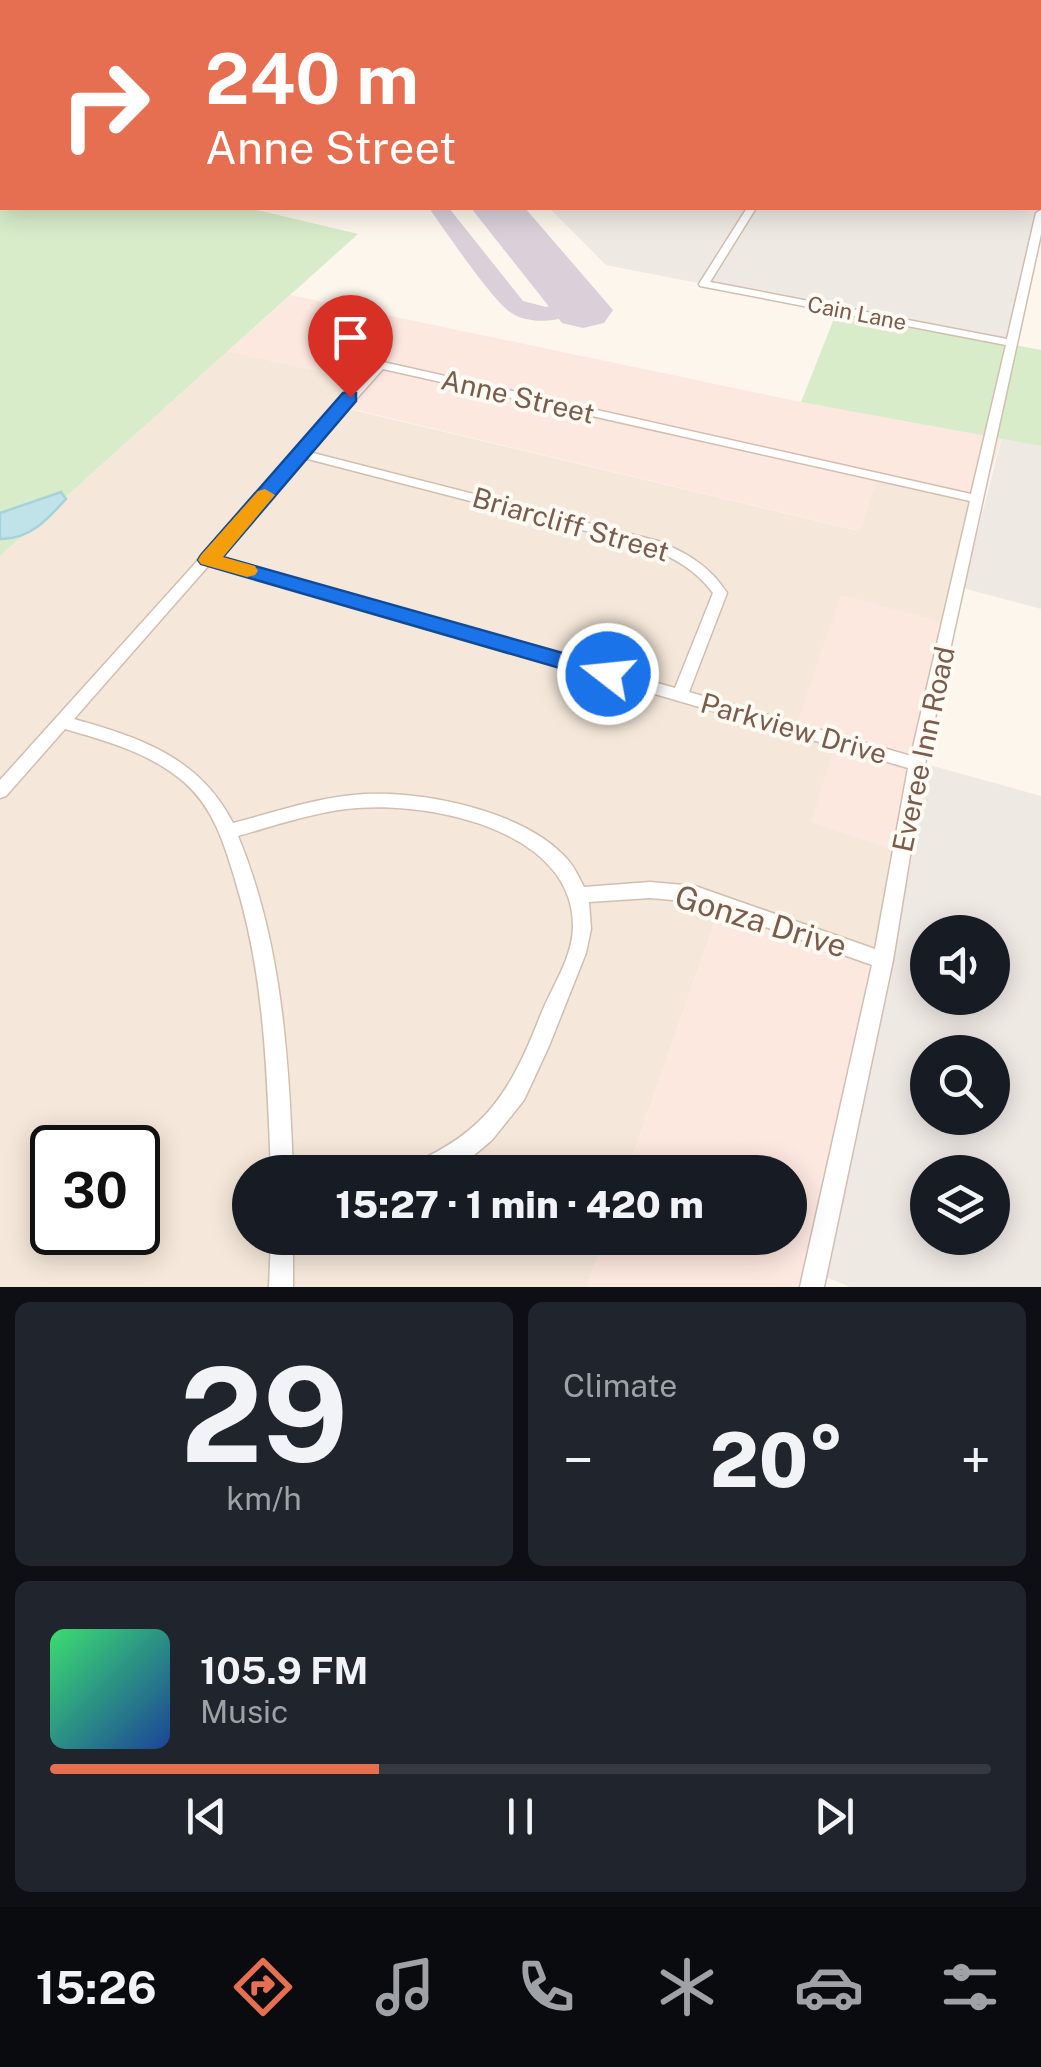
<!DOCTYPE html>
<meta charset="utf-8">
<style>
:root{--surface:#171b24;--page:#20242c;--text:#f1f3f6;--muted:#9ea1a6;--line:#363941;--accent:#e76f51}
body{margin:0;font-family:"Public Sans",sans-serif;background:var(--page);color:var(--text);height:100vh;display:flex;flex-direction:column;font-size:38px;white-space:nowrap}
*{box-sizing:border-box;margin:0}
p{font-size:32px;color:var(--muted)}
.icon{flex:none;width:55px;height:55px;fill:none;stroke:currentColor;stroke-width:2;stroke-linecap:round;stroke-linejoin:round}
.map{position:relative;height:1287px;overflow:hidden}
.drawer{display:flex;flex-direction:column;gap:15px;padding:15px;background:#0d0f14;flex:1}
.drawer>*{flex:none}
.banner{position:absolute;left:0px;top:0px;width:1042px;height:210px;box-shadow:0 5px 25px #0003;background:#e76f51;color:#fff;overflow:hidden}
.controls{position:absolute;left:910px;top:915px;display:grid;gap:20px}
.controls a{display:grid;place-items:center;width:100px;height:100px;border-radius:50%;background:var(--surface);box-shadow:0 5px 25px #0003;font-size:50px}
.speed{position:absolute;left:30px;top:1125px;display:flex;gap:20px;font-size:50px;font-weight:700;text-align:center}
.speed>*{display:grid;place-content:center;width:130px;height:130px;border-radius:50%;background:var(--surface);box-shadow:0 5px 25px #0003;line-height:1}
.speed .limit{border:5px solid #111;border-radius:15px;background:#fff;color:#111}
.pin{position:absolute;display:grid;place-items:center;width:85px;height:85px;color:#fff;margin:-102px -42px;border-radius:50% 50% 50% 0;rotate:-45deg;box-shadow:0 0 10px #0007}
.pin .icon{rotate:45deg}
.me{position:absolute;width:110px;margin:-55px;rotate:286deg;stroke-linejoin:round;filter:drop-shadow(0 0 8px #0008)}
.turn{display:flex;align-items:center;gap:35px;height:210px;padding:0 40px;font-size:45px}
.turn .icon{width:130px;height:130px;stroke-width:2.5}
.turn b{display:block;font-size:70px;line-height:85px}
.big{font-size:75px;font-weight:800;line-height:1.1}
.drawer .card{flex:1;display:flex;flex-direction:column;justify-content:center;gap:15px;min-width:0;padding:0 35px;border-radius:15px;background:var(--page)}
.drawer .dial{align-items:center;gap:0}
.dial b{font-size:130px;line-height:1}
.song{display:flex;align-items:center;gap:30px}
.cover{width:120px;height:120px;border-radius:15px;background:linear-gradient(135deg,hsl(140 70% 55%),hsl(220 70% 35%))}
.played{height:10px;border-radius:5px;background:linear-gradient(90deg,var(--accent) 35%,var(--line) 35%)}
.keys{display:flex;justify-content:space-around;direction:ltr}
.heat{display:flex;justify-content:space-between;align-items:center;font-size:55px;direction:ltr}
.drawer .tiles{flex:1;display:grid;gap:15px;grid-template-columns:1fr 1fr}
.card:last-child{grid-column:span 2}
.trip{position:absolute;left:232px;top:1155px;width:575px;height:100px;border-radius:50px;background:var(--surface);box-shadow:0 5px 25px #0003;font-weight:800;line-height:100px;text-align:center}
.tab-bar{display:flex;height:160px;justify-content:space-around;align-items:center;background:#090b0e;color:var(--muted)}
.tab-bar .icon{width:70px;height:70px}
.tab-bar .selected{color:var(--accent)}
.tab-bar b{font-size:45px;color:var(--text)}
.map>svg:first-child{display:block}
.residential{fill:#f5e8da;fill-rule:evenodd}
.commercial{fill:#fde8e0}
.industrial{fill:#efe9e4;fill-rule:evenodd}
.green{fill:#d8ecc9}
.water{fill:#bfe3e8;stroke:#a5d3da;stroke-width:2.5}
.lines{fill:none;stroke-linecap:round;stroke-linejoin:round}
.taxiway{fill:#dbcfda;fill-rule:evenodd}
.runway{fill:#dbcfda;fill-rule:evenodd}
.minor-casing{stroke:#d1beb0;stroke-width:3}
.minor{fill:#fff;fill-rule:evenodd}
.route{fill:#1a73e8;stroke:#114b97;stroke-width:2.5}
.slow{fill:#f59e0b}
.labels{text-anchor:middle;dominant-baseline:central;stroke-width:8;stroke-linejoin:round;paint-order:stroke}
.far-street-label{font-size:22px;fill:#7a5c4d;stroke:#fffaf3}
.street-label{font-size:28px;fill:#7a5c4d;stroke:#fffaf3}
.near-street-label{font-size:32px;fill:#7a5c4d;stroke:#fffaf3}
</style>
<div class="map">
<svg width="1041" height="1287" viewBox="0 0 1041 1287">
<rect width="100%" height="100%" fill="#fdf6ec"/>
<!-- residential -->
<path class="residential" d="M228 351 358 380 336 406 859 531 878 476 982 500 955 626 836 743 907 854 886 953 723 898 627 1172H250V1238H604L587 1287H0V556ZM52 1148H138V1232H52Z"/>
<!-- commercial -->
<path class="commercial" d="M291 295 801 402 1002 437 982 500 878 476 860 531 335 405 357 380 228 351Z
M841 595 955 626 907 854 811 822 836 743 795 729Z
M723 898 886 953 816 1287H587L604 1238H790V1172H627Z"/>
<!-- industrial -->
<path class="industrial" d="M1041 70V205L1014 345 606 265 549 208H1040Z
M1002 437 1041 446V609L963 588Z
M926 764 1041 796V1287H850L819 1274ZM928 932H992V998H928ZM928 1052H992V1118H928ZM928 1172H992V1238H928Z"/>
<!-- green -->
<path class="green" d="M0 157 2 208H249L358 234 0 556Z
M837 311 1041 350V446L801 402Z"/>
<!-- water -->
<path class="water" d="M61 492 66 499C47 520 29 540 0 539V513Z"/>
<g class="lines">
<!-- taxiway -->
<path class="taxiway" d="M270 0H285L286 2H272Z
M429 208H449L523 301 546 307 578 296 589 303C573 322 531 327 510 312 492 300 444 229 429 208Z"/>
<!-- runway -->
<path class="runway" d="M299 0H337L339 2H301Z
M471 208H525L613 310 604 323 583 328 562 323Z"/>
<defs>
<path id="minor" d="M458 0H466L468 2H461Z
M499 0H507L509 2H502Z
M1040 19H1041V23H1040Z
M747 208H756L710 282 1007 339 1036 213 1041 210V234L925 764 893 960 824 1287H800L872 965 695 902 650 898 589 902 591 929 586 953 549 1046 524 1100 492 1140 473 1156 444 1172H408L411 1164C488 1132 512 1088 541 1014 552 987 572 958 573 928 575 831 433 802 357 808 317 811 277 825 238 836 282 942 289 1059 293 1172H271C267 1075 265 978 236 883 225 846 214 808 184 782 150 753 107 741 65 729L6 796 0 798V780L373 366 331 352V348H339L383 362 971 494 1006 345 700 286 699 284ZM383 369 970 501 911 756 689 692 727 593C710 566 687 553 658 541L309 452ZM304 458 648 547C674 558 696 570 713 593L675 688 217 557ZM210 564 908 768 875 949 695 886 650 882 584 887C579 878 575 868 568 860 525 810 416 788 353 795 312 799 272 813 233 823 199 757 141 738 74 719Z
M271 1238H293V1287H269Z"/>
</defs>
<!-- minor casing -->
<use href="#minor" class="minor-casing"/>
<!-- minor -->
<use href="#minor" class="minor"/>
</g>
<!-- route -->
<path class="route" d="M350 392 356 393V401L223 557 616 668 620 674 616 680 608 682 201 564 198 560 201 555 343 393Z"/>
<!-- slow -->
<path class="slow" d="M265 489 275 495 223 557 255 566 258 571 255 575 247 577 201 564 198 560 201 555 258 491Z"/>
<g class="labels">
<!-- far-street labels -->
<g class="far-street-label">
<text transform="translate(857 313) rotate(11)">Cain Lane</text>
</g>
<!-- street labels -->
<g class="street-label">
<text transform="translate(518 396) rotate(13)">Anne Street</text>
<text transform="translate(571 524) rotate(16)">Briarcliff Street</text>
<text transform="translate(794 728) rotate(16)">Parkview Drive</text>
<text transform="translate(923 749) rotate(-78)">Everee Inn Road</text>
</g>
<!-- near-street labels -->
<g class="near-street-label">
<text transform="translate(761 921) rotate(17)">Gonza Drive</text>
</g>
</g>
</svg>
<div class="controls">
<a><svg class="icon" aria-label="sound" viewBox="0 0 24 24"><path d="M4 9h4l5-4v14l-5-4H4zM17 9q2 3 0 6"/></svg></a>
<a><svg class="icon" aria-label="search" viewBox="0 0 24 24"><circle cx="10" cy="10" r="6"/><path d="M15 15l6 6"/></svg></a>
<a><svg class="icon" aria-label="layers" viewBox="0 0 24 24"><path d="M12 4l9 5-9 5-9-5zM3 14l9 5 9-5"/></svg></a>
</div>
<div class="speed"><div class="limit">30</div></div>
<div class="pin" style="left:350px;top:397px;background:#d93025"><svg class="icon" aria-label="arrive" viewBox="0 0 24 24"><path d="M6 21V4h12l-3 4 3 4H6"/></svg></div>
<svg class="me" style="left:608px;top:674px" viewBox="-20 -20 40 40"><circle r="17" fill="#1a73e8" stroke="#fff" stroke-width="3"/><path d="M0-11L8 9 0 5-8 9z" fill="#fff"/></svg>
<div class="trip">15:27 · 1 min · 420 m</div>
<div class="banner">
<div class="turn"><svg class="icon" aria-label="right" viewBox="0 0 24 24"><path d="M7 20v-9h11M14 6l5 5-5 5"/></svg><div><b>240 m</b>Anne Street</div></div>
</div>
</div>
<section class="drawer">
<div class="tiles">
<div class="card dial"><b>29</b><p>km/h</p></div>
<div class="card"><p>Climate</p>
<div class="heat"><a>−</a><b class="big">20°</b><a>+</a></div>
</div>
<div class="card">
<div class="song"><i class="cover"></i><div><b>105.9 FM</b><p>Music</p></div></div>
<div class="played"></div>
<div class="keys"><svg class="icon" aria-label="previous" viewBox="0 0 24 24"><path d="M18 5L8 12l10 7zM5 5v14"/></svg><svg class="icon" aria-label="pause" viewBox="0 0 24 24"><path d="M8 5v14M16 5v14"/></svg><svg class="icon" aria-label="next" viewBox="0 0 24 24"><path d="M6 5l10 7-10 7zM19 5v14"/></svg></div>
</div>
</div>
</section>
<nav class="tab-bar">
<b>15:26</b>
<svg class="icon selected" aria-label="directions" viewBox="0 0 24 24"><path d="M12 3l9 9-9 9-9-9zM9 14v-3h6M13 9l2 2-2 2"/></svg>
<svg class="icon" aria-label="music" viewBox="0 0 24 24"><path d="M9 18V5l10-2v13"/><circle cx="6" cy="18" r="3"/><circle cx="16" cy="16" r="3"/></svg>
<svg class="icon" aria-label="phone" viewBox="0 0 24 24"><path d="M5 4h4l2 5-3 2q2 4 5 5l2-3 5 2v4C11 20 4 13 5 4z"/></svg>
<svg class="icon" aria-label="climate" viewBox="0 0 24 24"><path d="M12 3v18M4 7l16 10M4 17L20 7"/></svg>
<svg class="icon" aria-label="car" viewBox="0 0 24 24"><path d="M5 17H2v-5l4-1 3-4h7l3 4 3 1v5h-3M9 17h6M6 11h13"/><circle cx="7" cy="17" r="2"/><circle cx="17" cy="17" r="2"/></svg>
<svg class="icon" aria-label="filters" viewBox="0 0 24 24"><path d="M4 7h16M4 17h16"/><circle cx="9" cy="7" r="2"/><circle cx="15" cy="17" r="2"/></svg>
</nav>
